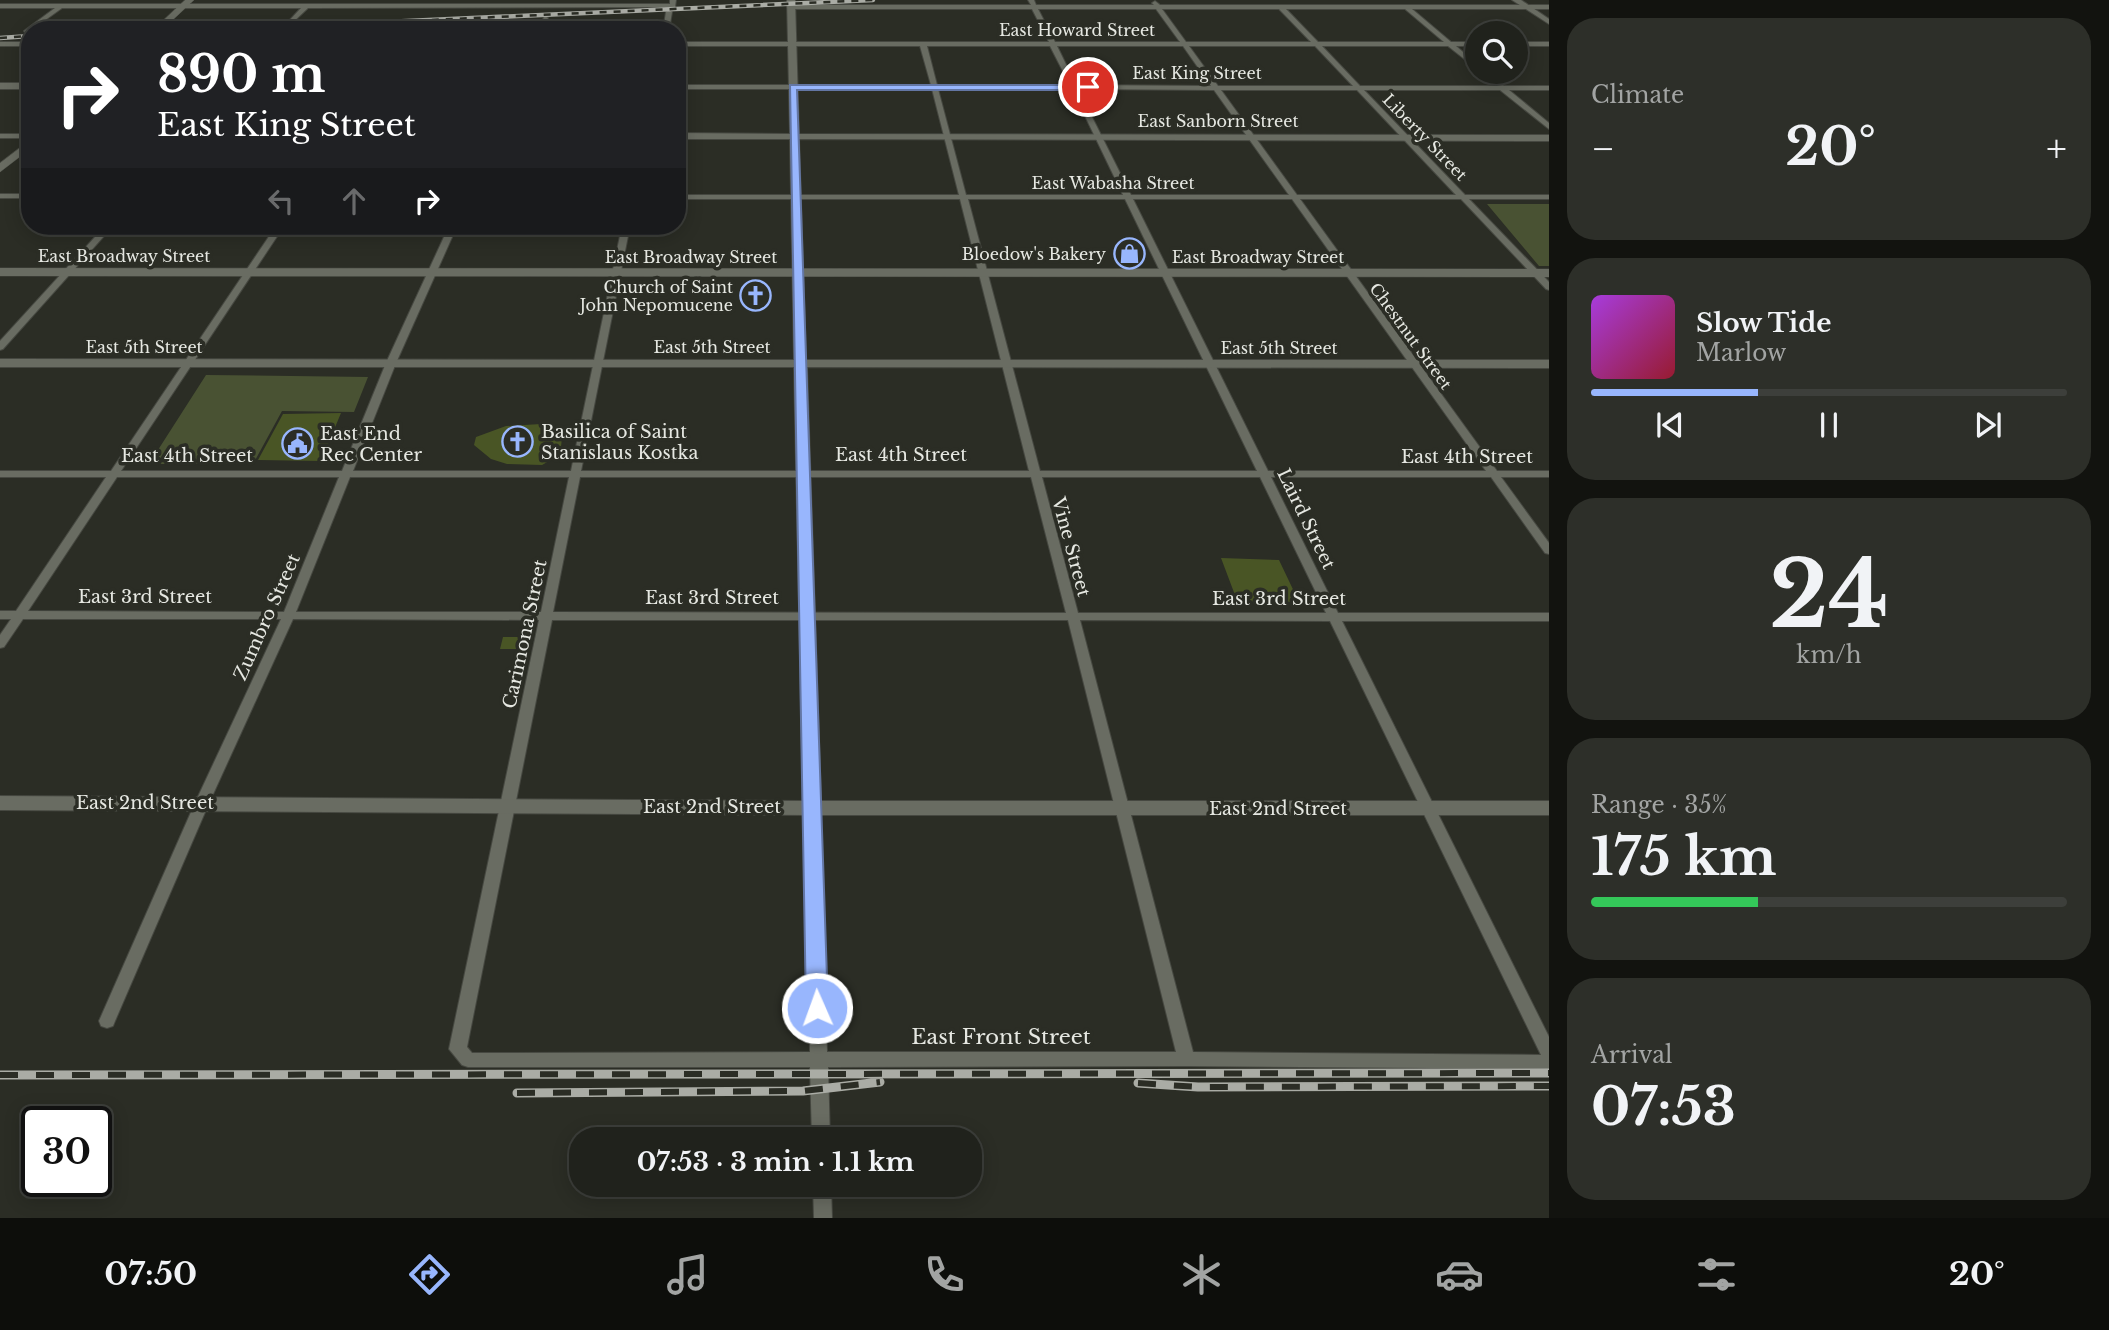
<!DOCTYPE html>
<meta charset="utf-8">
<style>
:root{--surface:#20221c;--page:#2d2f29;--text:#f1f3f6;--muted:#a2a4a3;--line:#3d3f3b;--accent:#98b6fd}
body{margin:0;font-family:"Libre Baskerville",serif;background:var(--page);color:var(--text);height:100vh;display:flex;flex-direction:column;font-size:26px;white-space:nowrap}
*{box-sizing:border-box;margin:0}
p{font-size:23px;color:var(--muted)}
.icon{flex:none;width:38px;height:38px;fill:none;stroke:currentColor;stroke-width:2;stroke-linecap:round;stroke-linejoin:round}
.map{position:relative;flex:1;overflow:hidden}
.side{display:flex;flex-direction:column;gap:18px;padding:18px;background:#12130f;width:560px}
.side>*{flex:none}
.guide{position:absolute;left:21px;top:21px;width:665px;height:214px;border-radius:28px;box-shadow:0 4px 18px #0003,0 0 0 2px var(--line);background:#202124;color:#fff;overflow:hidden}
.tools{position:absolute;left:1465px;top:21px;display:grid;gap:14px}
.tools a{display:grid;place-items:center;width:63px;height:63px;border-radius:50%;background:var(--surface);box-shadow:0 4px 18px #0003,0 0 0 2px var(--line);font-size:35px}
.speed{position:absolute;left:21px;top:1106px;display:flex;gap:14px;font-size:35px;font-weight:700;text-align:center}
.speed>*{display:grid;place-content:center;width:91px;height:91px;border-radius:50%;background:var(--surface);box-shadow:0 4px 18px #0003,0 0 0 2px var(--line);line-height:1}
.speed .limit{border:4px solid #111;border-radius:10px;background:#fff;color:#111}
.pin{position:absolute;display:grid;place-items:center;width:60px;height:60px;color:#fff;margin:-30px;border:4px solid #fff;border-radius:50%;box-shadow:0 2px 7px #0007}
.me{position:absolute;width:77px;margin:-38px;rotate:358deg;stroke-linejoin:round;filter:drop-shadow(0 0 5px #0008)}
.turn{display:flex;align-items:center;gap:24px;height:147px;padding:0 21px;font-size:32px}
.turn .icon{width:91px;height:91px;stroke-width:2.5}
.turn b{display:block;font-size:49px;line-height:60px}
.lanes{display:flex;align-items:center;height:66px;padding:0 21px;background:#0003;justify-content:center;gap:35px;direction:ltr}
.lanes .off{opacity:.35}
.big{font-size:52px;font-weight:700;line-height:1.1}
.side .tile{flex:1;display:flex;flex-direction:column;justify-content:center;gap:10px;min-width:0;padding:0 24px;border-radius:28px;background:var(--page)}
.side .dial{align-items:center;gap:0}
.dial b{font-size:91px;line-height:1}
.song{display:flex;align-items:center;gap:21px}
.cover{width:84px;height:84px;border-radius:10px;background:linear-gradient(135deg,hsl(280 70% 55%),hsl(350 70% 35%))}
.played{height:7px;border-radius:4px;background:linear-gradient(90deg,var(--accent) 35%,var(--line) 35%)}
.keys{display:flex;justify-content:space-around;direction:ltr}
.heat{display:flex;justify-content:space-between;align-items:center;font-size:38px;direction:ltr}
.charge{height:10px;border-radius:5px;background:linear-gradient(90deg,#34c759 35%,var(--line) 0)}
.trip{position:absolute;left:569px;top:1127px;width:413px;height:70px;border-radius:28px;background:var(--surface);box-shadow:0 4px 18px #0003,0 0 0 2px var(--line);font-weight:700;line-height:70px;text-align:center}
.dock{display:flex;height:112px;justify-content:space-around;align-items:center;background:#0d0e0b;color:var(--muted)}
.dock .icon{width:49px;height:49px}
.dock .on{color:var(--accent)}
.dock b{font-size:32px;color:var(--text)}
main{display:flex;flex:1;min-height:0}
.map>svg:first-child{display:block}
.green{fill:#495233}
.building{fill:#495525}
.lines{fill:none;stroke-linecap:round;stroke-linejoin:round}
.minor-casing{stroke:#464841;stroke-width:2}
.tertiary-casing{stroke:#464841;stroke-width:2}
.secondary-casing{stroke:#464841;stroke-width:1}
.minor{fill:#696c62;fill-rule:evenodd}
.tertiary{fill:#696c62;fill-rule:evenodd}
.secondary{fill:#696c62;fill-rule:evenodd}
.rail-far1-casing{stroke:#aaaca5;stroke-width:4.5}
.rail-casing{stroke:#aaaca5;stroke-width:9}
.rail-far1{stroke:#2b2d25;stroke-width:2.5;stroke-dasharray:7;stroke-linecap:butt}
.rail{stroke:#2b2d25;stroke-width:6;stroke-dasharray:18;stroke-linecap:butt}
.route{fill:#98b6fd;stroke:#6376a4;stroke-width:2}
.labels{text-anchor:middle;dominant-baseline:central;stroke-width:7;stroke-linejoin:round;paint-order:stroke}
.far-street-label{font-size:16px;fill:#e6e8e2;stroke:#2b2d25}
.far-poi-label{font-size:16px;fill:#e6e8e2;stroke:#2b2d25;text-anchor:end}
.poi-label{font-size:18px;fill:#e6e8e2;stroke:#2b2d25;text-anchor:start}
.street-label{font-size:18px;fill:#e6e8e2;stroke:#2b2d25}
.near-street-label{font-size:21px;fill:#e6e8e2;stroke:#2b2d25}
</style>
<main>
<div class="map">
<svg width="1549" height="1218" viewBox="0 0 1549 1218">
<rect width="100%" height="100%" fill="#2b2d25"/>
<!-- green -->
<path class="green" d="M1487 204H1549V266H1539Z
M206 375 368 377 354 412 282 411 253 464H149Z"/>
<!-- building -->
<path class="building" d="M341 413 321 461 258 460 283 414Z
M541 424 562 438 560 455 542 465 507 464 491 459 474 445 476 437 506 426Z
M1221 558 1279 560 1299 602 1238 603Z
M503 637H521L518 649H500Z"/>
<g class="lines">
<defs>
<path id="minor" d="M670 0H676L675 7 308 8 290 25 287 23 301 8H62L26 34 24 31 55 8H0V4H670Z
M1028 0H1034L1036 5H1154L1152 3 1155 1 1160 5H1549V9H1412L1451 42H1477V46H1456L1477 64V69L1448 46H1322L1360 86H1496L1480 72H1487L1504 86H1549V90H1509L1549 123V129L1500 90H1364L1465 195H1549V199H1469L1549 282V290L1546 289 1461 199H1300L1497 471H1549V477H1501L1549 543V554L1545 553 1491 477H1271L1338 613H1549V621H1342L1549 1037V1069L1186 1066 828 1067 830 1139H812L810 1067H468L462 1065 449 1049 539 620 293 619 209 803 115 1021 113 1026 107 1028 101 1026 99 1021 195 803 281 619H23L4 647 0 648V635L11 619H0V611H16L106 477H0V471H111L276 226H284L121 471H342L386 363 449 226H457L396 363 353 471H571L622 226H630L581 471H1029L960 199H677V195H959L932 89H677V85H931L920 46H677V42H1049L1032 9H790L787 7 790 5H1031ZM1038 9H1156L1180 42H1055ZM1162 9H1279L1311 42H1186ZM1286 9H1405L1444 42H1318ZM927 46H1050L1070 85H937ZM1057 46H1183L1211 86 1076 85ZM1189 46H1315L1353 86H1218ZM938 89H1072L1123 195H966ZM1078 89 1214 90 1289 195H1131ZM1221 90H1357L1456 195H1297ZM968 199H1125L1257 471H1040ZM1133 199H1292L1486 471H1268ZM117 477H339L284 612 28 611ZM350 477H569L541 612H296ZM580 477H1031L1066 613 553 612ZM1042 477H1260L1326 613H1078ZM552 620H1068L1176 1052H827L819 808 817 804H807L805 808 810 1052 472 1053 467 1047ZM1080 620 1330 621 1541 1055 1193 1052Z
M669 10 672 12 669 30H663L666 12Z
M545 16 548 18 542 30H536Z
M414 22 419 23 414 30H408Z
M0 42H30V46H0Z
M1516 42H1549V46H1516Z
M0 134H30V138H0Z
M0 194H30V198H0Z
M105 226H113L3 349 0 350V341Z
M813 1185H831L832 1218H814Z"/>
<path id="tertiary" d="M787 0H795L799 134 1549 135V141L799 139 806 360H1549V368L807 367 821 801H1549V815H812L0 810V796L803 801 794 367H0V359L794 360 790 139H677V133L790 134Z
M1512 0H1521L1549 19V24Z
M0 83H30V89H0Z"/>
<path id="secondary" d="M185 0H194L162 30H153Z
M30 140V149L0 172V163Z
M0 268 1549 269V277L0 276Z"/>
</defs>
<!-- minor casing -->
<use href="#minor" class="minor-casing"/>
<!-- tertiary casing -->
<use href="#tertiary" class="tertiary-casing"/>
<!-- secondary casing -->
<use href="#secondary" class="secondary-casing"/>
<!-- minor -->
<use href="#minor" class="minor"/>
<!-- tertiary -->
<use href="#tertiary" class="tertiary"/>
<!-- secondary -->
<use href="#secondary" class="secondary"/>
<defs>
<path id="rail-far1" d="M179 30 215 28
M208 30 873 0
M0 38 30 36"/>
<path id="rail" d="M0 1075 1549 1073
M1138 1083 1198 1087 1549 1086
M517 1093 803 1091 880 1082"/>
</defs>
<!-- rail-far1 casing -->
<use href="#rail-far1" class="rail-far1-casing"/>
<!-- rail casing -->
<use href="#rail" class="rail-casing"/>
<!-- rail-far1 -->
<use href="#rail-far1" class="rail-far1"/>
<!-- rail -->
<use href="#rail" class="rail"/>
</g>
<!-- route -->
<path class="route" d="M790 85H1088L1092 87 1088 90H797L828 1008 825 1014 817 1017 809 1014 806 1008Z"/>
<!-- icons -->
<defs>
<symbol id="shop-ring" viewBox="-11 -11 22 22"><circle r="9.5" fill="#2b2d25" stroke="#98b6fd" stroke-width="1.5"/><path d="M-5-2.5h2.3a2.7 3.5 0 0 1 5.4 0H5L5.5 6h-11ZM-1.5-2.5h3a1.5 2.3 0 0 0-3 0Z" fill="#98b6fd"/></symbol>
<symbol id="church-ring" viewBox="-11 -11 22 22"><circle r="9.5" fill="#2b2d25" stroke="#98b6fd" stroke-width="1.5"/><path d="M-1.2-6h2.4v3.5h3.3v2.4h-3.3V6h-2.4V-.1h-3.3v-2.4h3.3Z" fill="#98b6fd"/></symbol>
<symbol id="civic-ring" viewBox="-11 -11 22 22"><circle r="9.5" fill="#2b2d25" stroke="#98b6fd" stroke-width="1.5"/><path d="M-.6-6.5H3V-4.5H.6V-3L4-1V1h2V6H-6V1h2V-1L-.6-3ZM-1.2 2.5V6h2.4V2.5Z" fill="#98b6fd"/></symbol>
</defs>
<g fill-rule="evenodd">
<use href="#shop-ring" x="1112" y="236" width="35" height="35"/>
<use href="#church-ring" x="738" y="278" width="35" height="35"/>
<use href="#church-ring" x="500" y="424" width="35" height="35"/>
<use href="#civic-ring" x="280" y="426" width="35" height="35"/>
</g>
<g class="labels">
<!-- far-street labels -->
<g class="far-street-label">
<text x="1077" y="30">East Howard Street</text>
<text x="1197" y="73">East King Street</text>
<text x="1218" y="121">East Sanborn Street</text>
<text transform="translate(1425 137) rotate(46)">Liberty Street</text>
<text x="1113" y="183">East Wabasha Street</text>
<text x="124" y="256">East Broadway Street</text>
<text x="691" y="257">East Broadway Street</text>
<text x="1258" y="257">East Broadway Street</text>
<text transform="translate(1411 336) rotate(54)">Chestnut Street</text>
<text x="144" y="347">East 5th Street</text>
<text x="712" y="347">East 5th Street</text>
<text x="1279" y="348">East 5th Street</text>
</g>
<!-- far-poi labels -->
<g class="far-poi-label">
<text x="1106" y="254">Bloedow's Bakery</text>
<text x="733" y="287">Church of Saint<tspan x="733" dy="18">John Nepomucene</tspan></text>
</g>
<!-- poi labels -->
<g class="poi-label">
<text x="541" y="432">Basilica of Saint<tspan x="541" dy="21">Stanislaus Kostka</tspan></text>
<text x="320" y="434">East End<tspan x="320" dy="21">Rec Center</tspan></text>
</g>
<!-- street labels -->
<g class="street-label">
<text x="901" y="455">East 4th Street</text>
<text x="187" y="456">East 4th Street</text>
<text x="1467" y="457">East 4th Street</text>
<text transform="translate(1306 519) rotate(64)">Laird Street</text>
<text transform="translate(1071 547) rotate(75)">Vine Street</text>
<text x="145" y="597">East 3rd Street</text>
<text x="712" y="598">East 3rd Street</text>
<text x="1279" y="599">East 3rd Street</text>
<text transform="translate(267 617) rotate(-66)">Zumbro Street</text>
<text transform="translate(525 634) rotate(-78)">Carimona Street</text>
<text x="145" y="803">East 2nd Street</text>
<text x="712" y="807">East 2nd Street</text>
<text x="1278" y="809">East 2nd Street</text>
</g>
<!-- near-street labels -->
<g class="near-street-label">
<text x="1001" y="1037">East Front Street</text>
</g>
</g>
</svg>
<div class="tools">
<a><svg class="icon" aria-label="search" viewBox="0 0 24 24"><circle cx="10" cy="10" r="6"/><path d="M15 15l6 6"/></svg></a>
</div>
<div class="speed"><div class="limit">30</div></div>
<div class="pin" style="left:1088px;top:87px;background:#d93025"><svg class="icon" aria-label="arrive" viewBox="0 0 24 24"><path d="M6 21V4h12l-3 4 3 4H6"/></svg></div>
<svg class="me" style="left:817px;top:1008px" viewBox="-20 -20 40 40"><circle r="17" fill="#98b6fd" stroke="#fff" stroke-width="3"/><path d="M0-11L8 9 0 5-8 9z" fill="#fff"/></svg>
<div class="trip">07:53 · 3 min · 1.1 km</div>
<div class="guide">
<div class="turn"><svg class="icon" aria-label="right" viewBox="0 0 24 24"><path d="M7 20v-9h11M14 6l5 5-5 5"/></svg><div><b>890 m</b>East King Street</div></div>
<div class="lanes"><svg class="icon off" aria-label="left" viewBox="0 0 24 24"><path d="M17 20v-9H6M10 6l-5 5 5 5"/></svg><svg class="icon off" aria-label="ahead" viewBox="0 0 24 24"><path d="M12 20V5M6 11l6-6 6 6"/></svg><svg class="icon" aria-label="right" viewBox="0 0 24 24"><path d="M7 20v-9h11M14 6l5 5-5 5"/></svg></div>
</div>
</div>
<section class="side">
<div class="tile"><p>Climate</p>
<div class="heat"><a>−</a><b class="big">20°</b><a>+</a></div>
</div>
<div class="tile">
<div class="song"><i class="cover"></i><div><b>Slow Tide</b><p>Marlow</p></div></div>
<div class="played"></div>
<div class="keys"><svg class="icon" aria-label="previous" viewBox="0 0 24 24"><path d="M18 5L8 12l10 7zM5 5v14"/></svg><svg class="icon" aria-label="pause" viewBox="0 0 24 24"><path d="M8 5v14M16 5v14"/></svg><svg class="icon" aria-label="next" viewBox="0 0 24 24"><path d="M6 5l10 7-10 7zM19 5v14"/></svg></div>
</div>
<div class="tile dial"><b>24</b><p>km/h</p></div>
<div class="tile"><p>Range · 35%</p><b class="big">175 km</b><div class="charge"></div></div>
<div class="tile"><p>Arrival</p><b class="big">07:53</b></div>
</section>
</main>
<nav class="dock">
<b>07:50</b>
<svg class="icon on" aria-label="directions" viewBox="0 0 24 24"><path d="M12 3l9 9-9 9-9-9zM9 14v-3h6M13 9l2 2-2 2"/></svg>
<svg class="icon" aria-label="music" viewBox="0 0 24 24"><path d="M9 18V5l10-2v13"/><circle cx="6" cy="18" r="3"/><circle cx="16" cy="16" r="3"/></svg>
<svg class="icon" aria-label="phone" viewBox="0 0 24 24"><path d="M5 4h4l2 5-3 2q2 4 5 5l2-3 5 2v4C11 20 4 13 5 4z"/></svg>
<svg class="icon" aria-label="climate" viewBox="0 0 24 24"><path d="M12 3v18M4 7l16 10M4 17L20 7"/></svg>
<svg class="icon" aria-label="car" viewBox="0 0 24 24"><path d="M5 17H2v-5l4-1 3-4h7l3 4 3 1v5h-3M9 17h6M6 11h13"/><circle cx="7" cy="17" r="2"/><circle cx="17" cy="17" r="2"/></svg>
<svg class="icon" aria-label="filters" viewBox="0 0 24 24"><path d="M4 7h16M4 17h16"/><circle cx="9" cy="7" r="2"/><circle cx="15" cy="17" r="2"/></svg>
<b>20°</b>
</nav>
